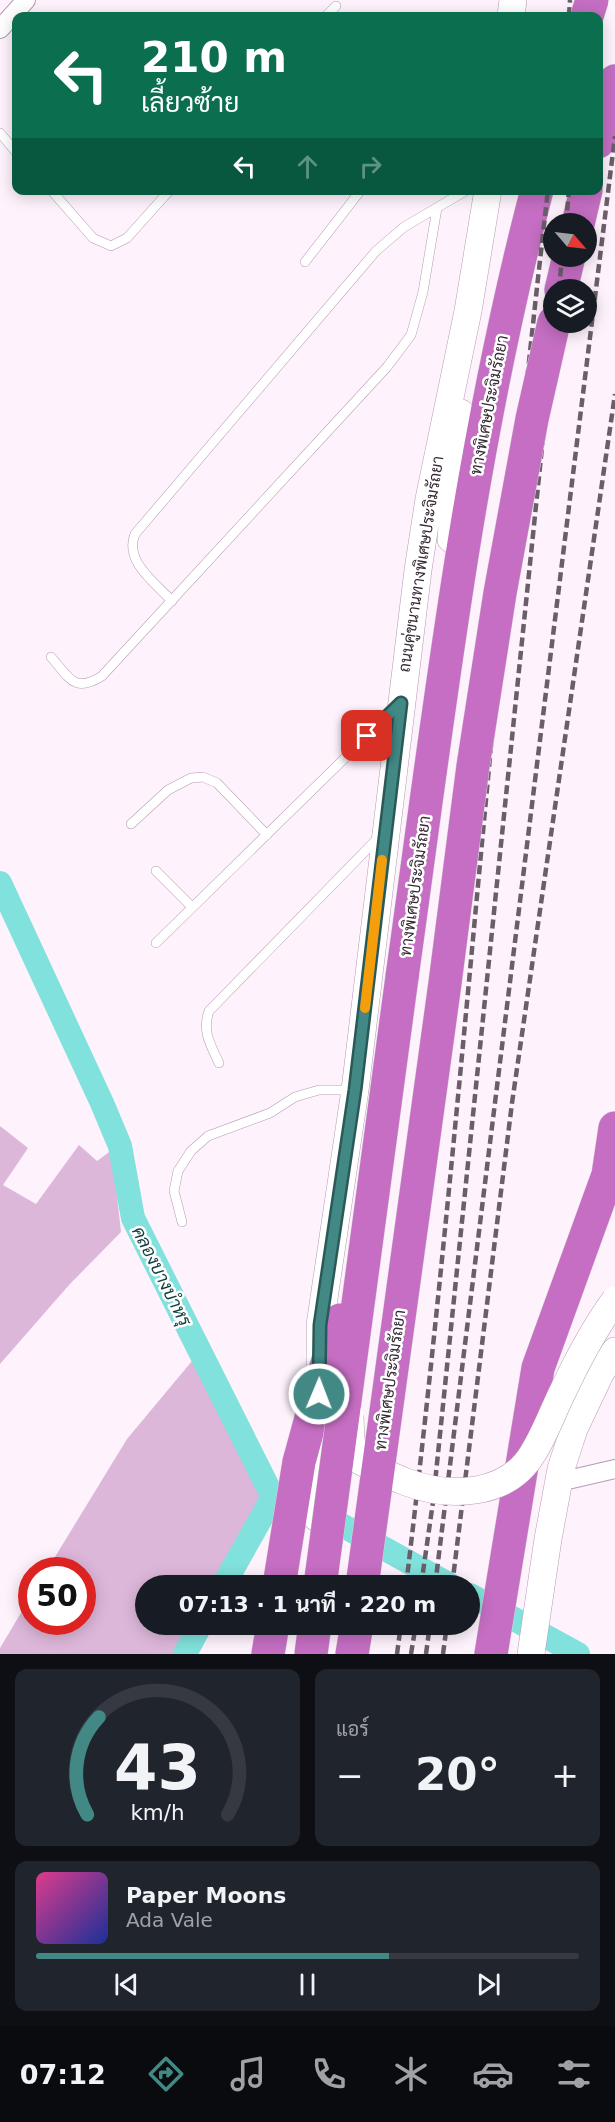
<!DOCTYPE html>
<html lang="th">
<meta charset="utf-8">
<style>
:root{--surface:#171b24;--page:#20242c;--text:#f1f3f6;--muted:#9ea1a6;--line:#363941;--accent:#428986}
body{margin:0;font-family:"DejaVu Sans",Sarabun,sans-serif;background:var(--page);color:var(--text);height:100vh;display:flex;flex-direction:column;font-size:22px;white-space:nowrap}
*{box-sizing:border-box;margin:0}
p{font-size:20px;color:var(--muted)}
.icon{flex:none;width:33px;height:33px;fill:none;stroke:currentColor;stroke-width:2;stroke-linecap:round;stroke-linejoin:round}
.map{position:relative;height:1654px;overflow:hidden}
.sheet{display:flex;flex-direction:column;gap:15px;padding:15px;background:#0d0f14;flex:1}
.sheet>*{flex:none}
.top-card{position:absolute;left:12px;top:12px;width:591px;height:183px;border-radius:12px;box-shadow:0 3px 15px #0003;background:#0b6e4f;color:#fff;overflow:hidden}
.needle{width:39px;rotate:118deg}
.buttons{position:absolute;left:543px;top:213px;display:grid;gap:12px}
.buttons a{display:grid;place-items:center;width:54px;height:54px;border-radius:50%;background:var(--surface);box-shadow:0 3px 15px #0003;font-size:30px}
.speed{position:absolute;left:18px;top:1557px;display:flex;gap:12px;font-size:30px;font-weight:700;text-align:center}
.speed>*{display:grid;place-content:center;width:78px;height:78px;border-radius:50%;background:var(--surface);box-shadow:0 3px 15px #0003;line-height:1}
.speed .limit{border:9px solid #d22;background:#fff;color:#111}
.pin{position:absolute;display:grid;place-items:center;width:51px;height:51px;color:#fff;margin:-26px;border-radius:12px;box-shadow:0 3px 9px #0006}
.me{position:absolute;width:66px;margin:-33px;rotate:1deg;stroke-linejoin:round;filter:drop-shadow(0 0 4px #0008)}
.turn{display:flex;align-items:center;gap:21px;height:126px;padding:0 30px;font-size:27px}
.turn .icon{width:78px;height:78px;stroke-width:2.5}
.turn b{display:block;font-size:42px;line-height:51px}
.lanes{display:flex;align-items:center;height:57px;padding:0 30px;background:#0003;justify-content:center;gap:30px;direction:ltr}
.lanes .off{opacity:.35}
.big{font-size:45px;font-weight:700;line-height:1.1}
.sheet .widget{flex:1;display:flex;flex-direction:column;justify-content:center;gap:9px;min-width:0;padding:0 21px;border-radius:12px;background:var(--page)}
.sheet .dial{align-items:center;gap:0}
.dial svg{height:156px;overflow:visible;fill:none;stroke:var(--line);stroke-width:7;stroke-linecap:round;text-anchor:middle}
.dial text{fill:var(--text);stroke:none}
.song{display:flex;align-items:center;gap:18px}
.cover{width:72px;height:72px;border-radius:9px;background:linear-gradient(135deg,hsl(330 70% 55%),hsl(230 70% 35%))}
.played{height:6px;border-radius:3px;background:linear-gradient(90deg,var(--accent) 65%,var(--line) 65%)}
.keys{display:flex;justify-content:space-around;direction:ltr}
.heat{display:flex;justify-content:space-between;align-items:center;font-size:33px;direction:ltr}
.sheet .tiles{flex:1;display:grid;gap:15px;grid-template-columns:1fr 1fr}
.widget:last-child{grid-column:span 2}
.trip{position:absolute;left:135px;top:1575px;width:345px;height:60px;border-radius:30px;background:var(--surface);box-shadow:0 3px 15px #0003;font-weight:700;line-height:60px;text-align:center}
.tab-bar{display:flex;height:96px;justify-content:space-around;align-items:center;background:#090b0e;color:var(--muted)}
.tab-bar .icon{width:42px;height:42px}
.tab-bar .on{color:var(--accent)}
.tab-bar b{font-size:27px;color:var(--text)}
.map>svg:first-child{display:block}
.green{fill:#ddb7da}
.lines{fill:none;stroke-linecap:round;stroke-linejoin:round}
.canal{stroke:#81e1dc;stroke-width:24}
.lane-casing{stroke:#b59ab3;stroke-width:10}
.street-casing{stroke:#b59ab3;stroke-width:20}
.secondary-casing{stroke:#b59ab3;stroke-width:28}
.highway-casing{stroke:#d6d4d6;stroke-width:34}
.lane{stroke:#fff;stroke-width:9}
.street{stroke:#fff;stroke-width:18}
.secondary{stroke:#fff;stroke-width:27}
.highway{stroke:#c56ec3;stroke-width:33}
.rail{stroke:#6a5e69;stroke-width:4.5;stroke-dasharray:9 4.5;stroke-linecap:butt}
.secondary-bridge-casing{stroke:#b59ab3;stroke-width:28;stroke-linecap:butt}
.highway-bridge-casing{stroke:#d6d4d6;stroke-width:34;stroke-linecap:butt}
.secondary-bridge{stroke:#fff;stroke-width:27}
.highway-bridge{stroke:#c56ec3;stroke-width:33}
.route-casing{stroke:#2b5957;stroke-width:15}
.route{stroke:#428986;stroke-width:10}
.slow{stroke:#f59e0b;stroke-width:10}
.labels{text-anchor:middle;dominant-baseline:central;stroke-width:5;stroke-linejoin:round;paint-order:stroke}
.street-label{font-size:16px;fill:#342933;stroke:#fff}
.water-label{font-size:18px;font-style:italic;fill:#0f3e3c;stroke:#fff}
</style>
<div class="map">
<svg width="615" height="1654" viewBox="0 0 615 1654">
<rect width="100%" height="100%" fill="#fef2fd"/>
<!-- green -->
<path class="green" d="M0 1126 28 1148 3 1185 36 1204 79 1145 97 1161 112 1150 121 1232 69 1285 0 1364Z
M192 1361 264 1497 215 1585 146 1586V1624L193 1625 178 1654H0V1648L31 1596 32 1622H82V1570H47L127 1439Z"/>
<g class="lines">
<!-- canal -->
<path class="canal" d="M0 883 102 1103 120 1146 133 1218 273 1497
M318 1512 452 1586
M223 1586 273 1497
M470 1595 578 1654
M185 1654 201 1624"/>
<defs>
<path id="lane" d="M326 16 336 6
M0 133 16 152
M51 190 93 238 111 246 127 238 170 190
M305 262 361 190
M172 601C154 582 124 561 135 534L376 251 404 227 467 190
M51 657C69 677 74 694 102 676L387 367 411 335 423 292 437 208
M131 824 168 790 191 778 203 777 217 783 267 835
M156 871 192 907
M156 943 395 709
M219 1063C210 1044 202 1031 209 1011L380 836
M182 1222 174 1191 178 1171 191 1151 208 1136 270 1113 295 1097 319 1090H352"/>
<path id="street" d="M0 29 26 0
M559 1482 615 1469"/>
<path id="secondary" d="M511 16 513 0
M451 539 461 413
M320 1365V1325L355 1090 418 570 429 499 468 311 488 190
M317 1518 319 1419
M531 1654 548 1539 561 1469 574 1429 601 1372 615 1351"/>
<path id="highway" d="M598 142 615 81
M578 224 586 190
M561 290 569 256
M402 977C439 713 469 448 537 190
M279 1586 299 1462 313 1411
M268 1654 273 1624
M352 1654 357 1624
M491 1654 538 1368 608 1175 615 1128"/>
</defs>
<!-- lane casing -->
<use href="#lane" class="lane-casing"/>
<!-- street casing -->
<use href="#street" class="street-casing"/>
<!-- secondary casing -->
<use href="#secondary" class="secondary-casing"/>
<!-- highway casing -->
<use href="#highway" class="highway-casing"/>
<!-- lane -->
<use href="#lane" class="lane"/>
<!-- street -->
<use href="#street" class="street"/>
<!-- secondary -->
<use href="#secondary" class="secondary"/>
<!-- highway -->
<use href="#highway" class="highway"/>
<!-- rail -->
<path class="rail" d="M569 16 570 0
M589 16 591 0
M566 224 569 190
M559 290 562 256
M406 1586C462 1121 494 655 548 190
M421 1586 433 1502 555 322
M435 1586 615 136
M452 1586 512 1103 615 394
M397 1654 401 1624
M411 1654 416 1624
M426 1654 430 1624
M443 1654 447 1624"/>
<defs>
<path id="secondary-bridge" d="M350 1416C351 1432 349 1449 360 1461 375 1468 390 1476 406 1482 449 1498 507 1497 533 1453 545 1434 553 1411 563 1391 578 1359 594 1329 615 1300"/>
<path id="highway-bridge" d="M587 16 592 0
M313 1411 340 1320
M320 1586 402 977
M362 1586 445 983 473 766 500 593 532 419 554 322
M311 1654 315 1624"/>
</defs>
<!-- secondary-bridge casing -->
<use href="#secondary-bridge" class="secondary-bridge-casing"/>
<!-- highway-bridge casing -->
<use href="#highway-bridge" class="highway-bridge-casing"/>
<!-- secondary-bridge -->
<use href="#secondary-bridge" class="secondary-bridge"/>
<!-- highway-bridge -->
<use href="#highway-bridge" class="highway-bridge"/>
</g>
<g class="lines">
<defs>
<path id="route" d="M319 1394 320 1325 355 1090 401 703 367 736"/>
</defs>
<!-- route casing -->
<use href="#route" class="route-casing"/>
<!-- route -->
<use href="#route" class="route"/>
<!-- slow -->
<path class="slow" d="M365 1008 382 860"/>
</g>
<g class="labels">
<!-- street labels -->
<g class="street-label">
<text transform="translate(489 405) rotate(-79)">ทางพิเศษประจิมรัถยา</text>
<text transform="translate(421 564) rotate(-81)">ถนนคู่ขนานทางพิเศษประจิมรัถยา</text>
<text transform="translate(415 886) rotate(-82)">ทางพิเศษประจิมรัถยา</text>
<text transform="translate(390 1380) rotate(-82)">ทางพิเศษประจิมรัถยา</text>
</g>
<!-- water labels -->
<g class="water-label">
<text transform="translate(162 1276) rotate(63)">คลองบางบำหรุ</text>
</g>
</g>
</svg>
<div class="buttons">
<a><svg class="needle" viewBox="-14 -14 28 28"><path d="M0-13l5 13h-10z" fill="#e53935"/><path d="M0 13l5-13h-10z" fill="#9ea1a6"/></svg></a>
<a><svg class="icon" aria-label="layers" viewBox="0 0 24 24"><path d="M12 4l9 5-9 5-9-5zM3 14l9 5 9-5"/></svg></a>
</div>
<div class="speed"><div class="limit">50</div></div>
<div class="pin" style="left:367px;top:736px;background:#d93025"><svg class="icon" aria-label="arrive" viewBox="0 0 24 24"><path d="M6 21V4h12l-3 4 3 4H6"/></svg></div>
<svg class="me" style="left:319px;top:1394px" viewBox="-20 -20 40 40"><circle r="17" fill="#428986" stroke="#fff" stroke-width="3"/><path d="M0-11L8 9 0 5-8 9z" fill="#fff"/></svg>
<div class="trip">07:13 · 1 นาที · 220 m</div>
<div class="top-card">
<div class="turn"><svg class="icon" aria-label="left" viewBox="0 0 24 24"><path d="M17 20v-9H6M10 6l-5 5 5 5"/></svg><div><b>210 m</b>เลี้ยวซ้าย</div></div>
<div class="lanes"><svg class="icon" aria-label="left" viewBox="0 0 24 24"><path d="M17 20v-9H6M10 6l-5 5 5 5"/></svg><svg class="icon off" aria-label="ahead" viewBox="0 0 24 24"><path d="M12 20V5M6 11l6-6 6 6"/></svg><svg class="icon off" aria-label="right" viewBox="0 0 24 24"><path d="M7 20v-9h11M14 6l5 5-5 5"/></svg></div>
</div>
</div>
<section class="sheet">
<div class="tiles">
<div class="widget dial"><svg viewBox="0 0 100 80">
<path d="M14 69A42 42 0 1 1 86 69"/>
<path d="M14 69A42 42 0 0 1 20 19" stroke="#428986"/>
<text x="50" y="56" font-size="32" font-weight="700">43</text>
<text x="50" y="72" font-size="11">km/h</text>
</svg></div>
<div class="widget"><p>แอร์</p>
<div class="heat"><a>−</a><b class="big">20°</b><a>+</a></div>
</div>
<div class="widget">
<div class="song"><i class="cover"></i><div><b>Paper Moons</b><p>Ada Vale</p></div></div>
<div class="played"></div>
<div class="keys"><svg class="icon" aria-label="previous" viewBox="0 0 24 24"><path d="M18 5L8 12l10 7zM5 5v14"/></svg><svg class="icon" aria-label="pause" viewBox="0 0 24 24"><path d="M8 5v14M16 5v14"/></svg><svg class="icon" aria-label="next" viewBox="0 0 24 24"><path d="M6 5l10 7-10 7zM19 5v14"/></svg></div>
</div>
</div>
</section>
<nav class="tab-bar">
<b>07:12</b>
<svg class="icon on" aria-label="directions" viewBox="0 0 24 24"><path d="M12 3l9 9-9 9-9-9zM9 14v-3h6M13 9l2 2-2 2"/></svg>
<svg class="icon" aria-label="music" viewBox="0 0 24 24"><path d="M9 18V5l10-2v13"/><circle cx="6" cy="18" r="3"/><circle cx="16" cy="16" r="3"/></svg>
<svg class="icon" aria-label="phone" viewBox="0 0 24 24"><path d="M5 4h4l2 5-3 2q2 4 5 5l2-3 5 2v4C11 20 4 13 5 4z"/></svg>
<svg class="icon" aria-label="climate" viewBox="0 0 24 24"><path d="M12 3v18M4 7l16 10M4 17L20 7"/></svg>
<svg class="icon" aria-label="car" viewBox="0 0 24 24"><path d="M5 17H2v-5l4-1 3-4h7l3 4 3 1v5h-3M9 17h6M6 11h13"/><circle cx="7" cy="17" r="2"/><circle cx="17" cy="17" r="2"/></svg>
<svg class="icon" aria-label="filters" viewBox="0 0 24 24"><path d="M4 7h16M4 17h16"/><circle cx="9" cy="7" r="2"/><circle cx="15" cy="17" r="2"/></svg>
</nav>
